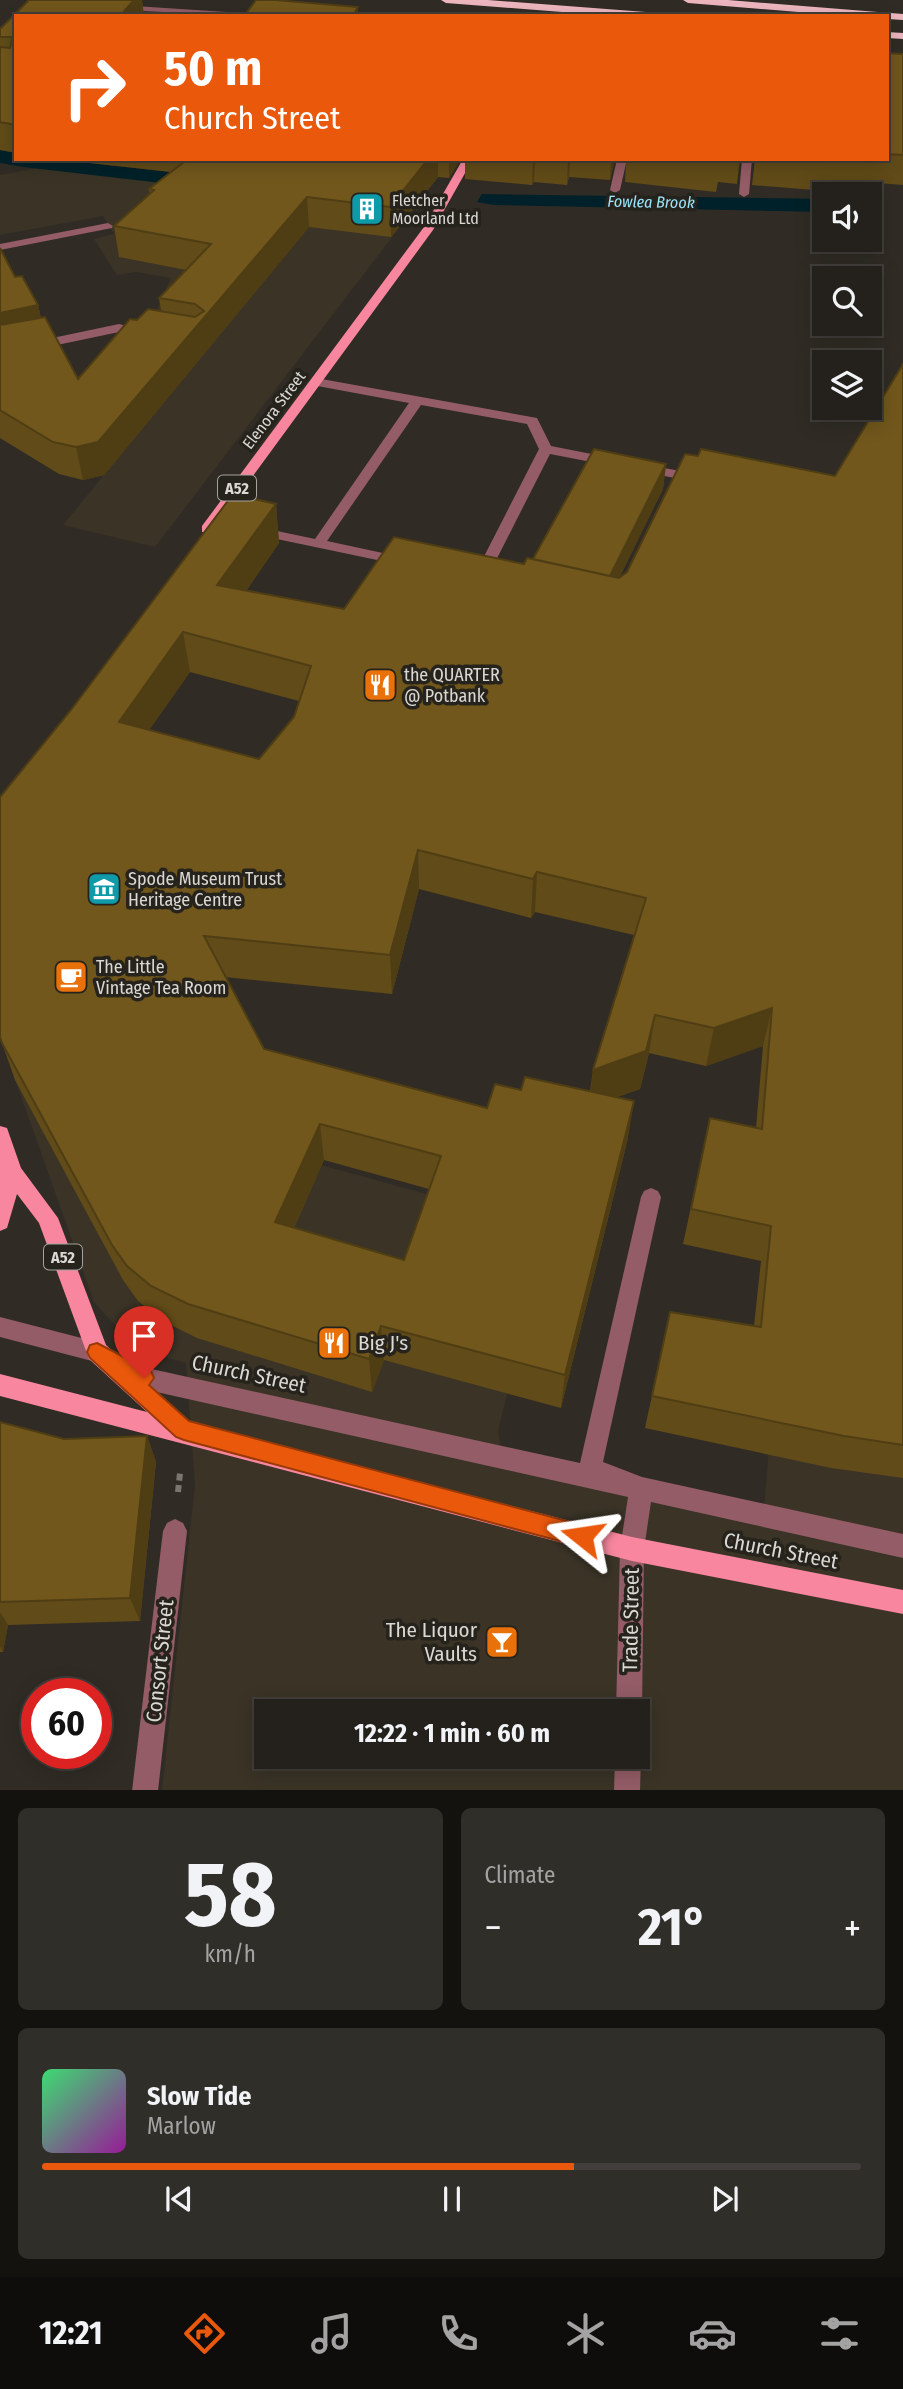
<!DOCTYPE html>
<meta charset="utf-8">
<style>
:root{--surface:#24211c;--page:#302e29;--text:#f1f3f6;--muted:#a3a3a3;--line:#413e3b;--accent:#ea580c}
body{margin:0;font-family:"Fira Sans Condensed",sans-serif;background:var(--page);color:var(--text);height:100vh;display:flex;flex-direction:column;font-size:26px;white-space:nowrap}
*{box-sizing:border-box;margin:0}
p{font-size:23px;color:var(--muted)}
.icon{flex:none;width:38px;height:38px;fill:none;stroke:currentColor;stroke-width:2;stroke-linecap:round;stroke-linejoin:round}
.map{position:relative;height:1790px;overflow:hidden}
.side{display:flex;flex-direction:column;gap:18px;padding:18px;background:#14120f;flex:1}
.side>*{flex:none}
.hud{position:absolute;left:14px;top:14px;width:875px;height:147px;border-radius:0px;box-shadow:0 4px 18px #0003,0 0 0 2px var(--line);background:#ea580c;color:#fff;overflow:hidden}
.controls{position:absolute;left:812px;top:182px;display:grid;gap:14px}
.controls a{display:grid;place-items:center;width:70px;height:70px;border-radius:0px;background:var(--surface);box-shadow:0 4px 18px #0003,0 0 0 2px var(--line);font-size:35px}
.speed{position:absolute;left:21px;top:1678px;display:flex;gap:14px;font-size:35px;font-weight:700;text-align:center}
.speed>*{display:grid;place-content:center;width:91px;height:91px;border-radius:50%;background:var(--surface);box-shadow:0 4px 18px #0003,0 0 0 2px var(--line);line-height:1}
.speed .limit{border:10px solid #d22;background:#fff;color:#111}
.pin{position:absolute;display:grid;place-items:center;width:60px;height:60px;color:#fff;margin:-72px -30px;border-radius:50% 50% 50% 0;rotate:-45deg;box-shadow:0 0 7px #0007}
.pin .icon{rotate:45deg}
.me{position:absolute;width:77px;margin:-38px;rotate:285deg;stroke-linejoin:round;filter:drop-shadow(0 0 5px #0008)}
.turn{display:flex;align-items:center;gap:24px;height:147px;padding:0 35px;font-size:32px}
.turn .icon{width:91px;height:91px;stroke-width:2.5}
.turn b{display:block;font-size:49px;line-height:60px}
.big{font-size:52px;font-weight:700;line-height:1.1}
.side .card{flex:1;display:flex;flex-direction:column;justify-content:center;gap:10px;min-width:0;padding:0 24px;border-radius:10px;background:var(--page)}
.side .dial{align-items:center;gap:0}
.dial b{font-size:91px;line-height:1}
.song{display:flex;align-items:center;gap:21px}
.cover{width:84px;height:84px;border-radius:10px;background:linear-gradient(135deg,hsl(140 70% 55%),hsl(300 70% 35%))}
.played{height:7px;border-radius:4px;background:linear-gradient(90deg,var(--accent) 65%,var(--line) 65%)}
.keys{display:flex;justify-content:space-around;direction:ltr}
.heat{display:flex;justify-content:space-between;align-items:center;font-size:38px;direction:ltr}
.side .tiles{flex:1;display:grid;gap:18px;grid-template-columns:1fr 1fr}
.card:last-child{grid-column:span 2}
.trip{position:absolute;left:254px;top:1699px;width:396px;height:70px;border-radius:0px;background:var(--surface);box-shadow:0 4px 18px #0003,0 0 0 2px var(--line);font-weight:700;line-height:70px;text-align:center}
.menu{display:flex;height:112px;justify-content:space-around;align-items:center;background:#0e0d0b;color:var(--muted)}
.menu .icon{width:49px;height:49px}
.menu .selected{color:var(--accent)}
.menu b{font-size:32px;color:var(--text)}
.map>svg:first-child{display:block}
.built{fill:#3a3326;fill-rule:evenodd}
.water{fill:#002129}
.lines{fill:none;stroke-linecap:round;stroke-linejoin:round}
.path{stroke:#79766f;stroke-width:6;stroke-dasharray:7 4.5;stroke-linecap:butt}
.minor{fill:#935c66;fill-rule:evenodd}
.major{fill:#f7869e;fill-rule:evenodd}
.highway{fill:#eeb7c0;fill-rule:evenodd}
.wall{fill:#614b18;fill-rule:evenodd}
.shaded-wall{fill:#4f3d14}
.building{fill:#71571c;stroke:#4f3d14;stroke-width:2;fill-rule:evenodd}
.route{fill:#ea580c;stroke:#983908;stroke-width:2}
.labels{text-anchor:middle;dominant-baseline:central;stroke-width:7;stroke-linejoin:round;paint-order:stroke}
.far-poi-label{font-size:16px;fill:#dad8d3;stroke:#26231c;text-anchor:start}
.far-water-label{font-size:16px;font-style:italic;fill:#9be6fc;stroke:#26231c}
.far-street-label{font-size:16px;fill:#dad8d3;stroke:#26231c}
.shield{fill:#26231c;stroke:#a4a29c;stroke-width:2}
.shield-label{font-size:16px;font-weight:bold;fill:#dad8d3}
.poi-label{font-size:18px;fill:#dad8d3;stroke:#26231c;text-anchor:start}
.near-poi-label{font-size:21px;fill:#dad8d3;stroke:#26231c;text-anchor:start}
.near-street-label{font-size:21px;fill:#dad8d3;stroke:#26231c}
</style>
<div class="map">
<svg width="903" height="1791" viewBox="0 0 903 1791">
<rect width="100%" height="100%" fill="#302c25"/>
<!-- built -->
<path class="built" d="M445 159 438 177 155 547 63 525 225 326 155 314 171 278 136 272 117 275 94 239 114 234 103 216 0 235V175L38 168 73 171Z
M0 973 251 1146 548 1227 498 1431 502 1459 763 1522 780 1308 903 1315V1790H162L195 1485 186 1363 151 1353 117 1327 94 1302 0 1037ZM266 1712H637V1757H266Z"/>
<!-- water -->
<path class="water" d="M0 150 16 153V159H53L332 190 204 188 24 167 0 163Z
M482 194 824 199V212L494 205 477 202Z"/>
<g class="lines">
<!-- path -->
<path class="path" d="M178 1492 180 1473"/>
<!-- minor -->
<path class="minor" d="M119 5 242 13 246 16 122 10Z
M617 159H627L620 190 615 193 610 190Z
M742 159H752L749 194 744 197 739 194Z
M108 223 113 226 112 228 0 250V244Z
M119 324 150 332 144 336 119 332 0 357V349Z
M316 378 537 418 551 446 612 458 619 462 612 466 550 454 487 578 480 582 475 581 473 578 539 449 527 424 421 405 327 541 406 558V564L401 565 253 534V528L258 527 315 539 409 403 312 385 310 382Z
M642 464 697 474 704 478 697 482 637 471 635 468Z
M651 1188 658 1191 661 1197 603 1462 642 1477 903 1534V1558L651 1502 644 1549 642 1712 637 1721V1712H616L620 1549 628 1497 143 1389 92 1361 0 1337V1317L97 1342 147 1368 580 1463 641 1197 644 1191Z
M175 1519 183 1523 187 1531 158 1791H132L163 1531 167 1523Z
M637 1748 641 1757 640 1791H614L615 1757H637Z"/>
<!-- major -->
<path class="major" d="M463 159H473L433 230 212 532H202V526L424 227Z
M0 1126 7 1128 21 1168 58 1218 106 1345 190 1423 632 1537 903 1590V1614L632 1561 0 1396V1374L147 1412 89 1359 39 1223 17 1194 7 1228 0 1231Z"/>
<!-- highway -->
<path class="highway" d="M441 0H488L659 13 664 16H613L446 3Z
M683 0H728L903 14V20L887 19V16H847L688 3Z
M887 32 903 33V39L887 38Z"/>
</g>
<!-- wall -->
<path class="wall" d="M29 0H142L144 16H16V153L0 150V29Z
M887 53 903 54V185L865 182 831 181 829 187 815 186 814 190 752 185 755 159H887Z
M53 159H461L449 178 438 177 391 237 309 227 104 475 83 480 59 474 0 438V248L15 277 38 305 41 318 78 379 137 320 161 311 159 298 186 270 119 257 114 226 150 194 149 189 171 172Z
M465 159H615L610 180 569 177 567 185 534 182 532 185 465 179Z
M626 159H740L737 184 718 182 716 192 625 182Z
M903 364V1478L831 1468 645 1428 670 1312 754 1326 761 1261 683 1244 710 1118 756 1128 763 1046 706 1066 649 1053 640 1089 617 1097 628 1138 561 1408 384 1360 372 1392 197 1338 161 1320 138 1301 123 1280 15 1080 0 1037V797L276 504 279 543 246 591 344 609 524 564 533 560 666 464 663 489 619 578 627 572 698 456 835 476ZM190 672 299 701 294 717 259 759 149 730ZM419 889 531 918 535 912 634 935 593 1070 590 1091 521 1090 487 1108 264 1049 225 977 392 994ZM324 1160 429 1189 404 1260 294 1228Z
M0 1422 64 1439 147 1436 156 1462 140 1621 8 1625 3 1652H0Z"/>
<!-- shaded-wall -->
<path class="shaded-wall" d="M134 0H142L144 16H120Z
M358 7V16H353Z
M428 159H438V177L391 237 390 207Z
M449 159H461L449 178Z
M533 159H535L534 182 532 185Z
M568 159H570L569 177 567 185Z
M611 159H615L610 180Z
M307 197 309 227 104 475 83 480 76 447 98 442Z
M38 305 45 337 0 346V313Z
M666 464 663 489 608 601 610 576Z
M276 504 279 543 222 625 217 585Z
M183 632 190 672 127 762 119 722Z
M418 850 419 889 392 994 390 955Z
M537 872 535 912 531 918 533 879Z
M772 1008 763 1046 706 1066 714 1028Z
M655 1015 649 1053 640 1089 589 1107 593 1070Z
M634 1101 628 1138 561 1408 565 1375Z
M320 1124 324 1160 280 1258 275 1222Z
M381 1326 384 1360 372 1392 369 1359Z
M147 1436 156 1462 140 1621 130 1598Z
M0 1612 8 1625 3 1652 0 1646Z"/>
<!-- building -->
<path class="building" d="M29 0H134L120 16H16V125L0 122V47L10 48 13 37H0V29Z
M256 0H275L358 7 353 16H244Z
M887 53 903 54V155L887 154Z
M188 159H428L390 207 307 197 98 442 76 447 53 442 0 410V325L45 317 78 379 130 319 137 320 148 309 195 317 204 311 195 304 159 298 211 244 114 226 154 190 149 189Z
M691 159H720V162Z
M0 248 15 277 22 276 38 305 0 313Z
M903 364V1445L844 1436 652 1396 670 1312 761 1327 771 1226 691 1209 710 1118 762 1129 772 1008 714 1028 655 1015 646 1051 593 1070 646 898 537 872 533 879 418 850 390 955 204 936 264 1049 487 1108 495 1084 521 1090 525 1077 634 1101 565 1375 381 1326 369 1359 188 1304 151 1286 127 1266 112 1245 2 1043 0 1037V797L71 710 233 494 276 504 217 585 344 609 394 537 524 564 527 558 619 578 627 572 685 454 698 456 701 449 835 476ZM183 632 311 666 294 717 259 759 119 722ZM320 1124 441 1156 404 1260 275 1222Z
M594 449 666 464 610 576 533 559Z
M0 1422 64 1439 147 1436 130 1598 0 1602Z"/>
<!-- route -->
<path class="route" d="M97 1343 151 1371 154 1378 149 1385 189 1421 582 1525 590 1528 593 1536 590 1543 582 1547 184 1440 176 1437 90 1358 87 1352 90 1345Z"/>
<!-- icons -->
<defs>
<symbol id="building-square" viewBox="-11 -11 22 22"><rect x="-9" y="-9" width="18" height="18" rx="4" fill="#0f9aa8" stroke="#26231c"/><path d="M-4-6H4V6H1V3H-1V6H-4ZM-2.5-4.3h1.7v1.8h-1.7ZM.8-4.3h1.7v1.8H.8ZM-2.5-1h1.7V.8h-1.7ZM.8-1h1.7V.8H.8Z" fill="#fff"/></symbol>
<symbol id="restaurant-square" viewBox="-11 -11 22 22"><rect x="-9" y="-9" width="18" height="18" rx="4" fill="#e8710a" stroke="#26231c"/><path d="M-5-6h1v4h1v-4h1v4h1v-4h1v5L-1.5 .5V6h-2V.5L-5-1ZM5-6V6H3V1.5H1.5Q1.5-4 5-6Z" fill="#fff"/></symbol>
<symbol id="museum-square" viewBox="-11 -11 22 22"><rect x="-9" y="-9" width="18" height="18" rx="4" fill="#0f9aa8" stroke="#26231c"/><path d="M0-6L6-3V-2H-6V-3ZM-5-1h2V3h-2ZM-1-1h2V3h-2ZM3-1h2V3H3ZM-6 4H6V6H-6Z" fill="#fff"/></symbol>
<symbol id="cafe-square" viewBox="-11 -11 22 22"><rect x="-9" y="-9" width="18" height="18" rx="4" fill="#e8710a" stroke="#26231c"/><path d="M-5.5-4.5H6V0H3Q3 3.5 0 3.5H-2.5Q-5.5 3.5-5.5 0ZM3-3.2v2h1.7v-2ZM-6 4.5H4V6H-6Z" fill="#fff"/></symbol>
<symbol id="bar-square" viewBox="-11 -11 22 22"><rect x="-9" y="-9" width="18" height="18" rx="4" fill="#e8710a" stroke="#26231c"/><path d="M-6-5H6L.8 .8V4.5H3.5V6h-7V4.5H-.8V.8Z" fill="#fff"/></symbol>
</defs>
<g fill-rule="evenodd">
<use href="#building-square" x="348" y="190" width="38" height="38"/>
<use href="#restaurant-square" x="361" y="666" width="38" height="38"/>
<use href="#museum-square" x="85" y="870" width="38" height="38"/>
<use href="#cafe-square" x="52" y="958" width="38" height="38"/>
<use href="#restaurant-square" x="315" y="1324" width="38" height="38"/>
<use href="#bar-square" x="483" y="1623" width="38" height="38"/>
</g>
<g class="labels">
<!-- far-poi labels -->
<g class="far-poi-label">
<text x="392" y="200">Fletcher<tspan x="392" dy="18">Moorland Ltd</tspan></text>
</g>
<!-- far-water labels -->
<g class="far-water-label">
<text transform="translate(651 202) rotate(1)">Fowlea Brook</text>
</g>
<!-- far-street labels -->
<g class="far-street-label">
<text transform="translate(274 410) rotate(-53)">Elenora Street</text>
</g>
<!-- shield labels -->
<g class="shield">
<rect x="218" y="475.5" width="38" height="25" rx="5"/>
<rect x="44" y="1244.5" width="38" height="25" rx="5"/>
</g>
<g class="shield-label">
<text x="237" y="488">A52</text>
<text x="63" y="1257">A52</text>
</g>
<!-- poi labels -->
<g class="poi-label">
<text x="404" y="675">the QUARTER<tspan x="404" dy="21">@ Potbank</tspan></text>
<text x="128" y="879">Spode Museum Trust<tspan x="128" dy="21">Heritage Centre</tspan></text>
<text x="96" y="967">The Little<tspan x="96" dy="21">Vintage Tea Room</tspan></text>
</g>
<!-- near-poi labels -->
<g class="near-poi-label">
<text x="358" y="1343">Big J's</text>
<text x="477" y="1630" text-anchor="end">The Liquor<tspan x="477" dy="24">Vaults</tspan></text>
</g>
<!-- near-street labels -->
<g class="near-street-label">
<text transform="translate(249 1374) rotate(12)">Church Street</text>
<text transform="translate(781 1551) rotate(11)">Church Street</text>
<text transform="translate(631 1620) rotate(-89)">Trade Street</text>
<text transform="translate(160 1661) rotate(-84)">Consort Street</text>
</g>
</g>
</svg>
<div class="controls">
<a><svg class="icon" aria-label="sound" viewBox="0 0 24 24"><path d="M4 9h4l5-4v14l-5-4H4zM17 9q2 3 0 6"/></svg></a>
<a><svg class="icon" aria-label="search" viewBox="0 0 24 24"><circle cx="10" cy="10" r="6"/><path d="M15 15l6 6"/></svg></a>
<a><svg class="icon" aria-label="layers" viewBox="0 0 24 24"><path d="M12 4l9 5-9 5-9-5zM3 14l9 5 9-5"/></svg></a>
</div>
<div class="speed"><div class="limit">60</div></div>
<div class="pin" style="left:144px;top:1378px;background:#d93025"><svg class="icon" aria-label="arrive" viewBox="0 0 24 24"><path d="M6 21V4h12l-3 4 3 4H6"/></svg></div>
<svg class="me" style="left:582px;top:1536px" viewBox="-20 -20 40 40"><path d="M0-17L14 15 0 8-14 15z" fill="#ea580c" stroke="#fff" stroke-width="4"/></svg>
<div class="trip">12:22 · 1 min · 60 m</div>
<div class="hud">
<div class="turn"><svg class="icon" aria-label="right" viewBox="0 0 24 24"><path d="M7 20v-9h11M14 6l5 5-5 5"/></svg><div><b>50 m</b>Church Street</div></div>
</div>
</div>
<section class="side">
<div class="tiles">
<div class="card dial"><b>58</b><p>km/h</p></div>
<div class="card"><p>Climate</p>
<div class="heat"><a>−</a><b class="big">21°</b><a>+</a></div>
</div>
<div class="card">
<div class="song"><i class="cover"></i><div><b>Slow Tide</b><p>Marlow</p></div></div>
<div class="played"></div>
<div class="keys"><svg class="icon" aria-label="previous" viewBox="0 0 24 24"><path d="M18 5L8 12l10 7zM5 5v14"/></svg><svg class="icon" aria-label="pause" viewBox="0 0 24 24"><path d="M8 5v14M16 5v14"/></svg><svg class="icon" aria-label="next" viewBox="0 0 24 24"><path d="M6 5l10 7-10 7zM19 5v14"/></svg></div>
</div>
</div>
</section>
<nav class="menu">
<b>12:21</b>
<svg class="icon selected" aria-label="directions" viewBox="0 0 24 24"><path d="M12 3l9 9-9 9-9-9zM9 14v-3h6M13 9l2 2-2 2"/></svg>
<svg class="icon" aria-label="music" viewBox="0 0 24 24"><path d="M9 18V5l10-2v13"/><circle cx="6" cy="18" r="3"/><circle cx="16" cy="16" r="3"/></svg>
<svg class="icon" aria-label="phone" viewBox="0 0 24 24"><path d="M5 4h4l2 5-3 2q2 4 5 5l2-3 5 2v4C11 20 4 13 5 4z"/></svg>
<svg class="icon" aria-label="climate" viewBox="0 0 24 24"><path d="M12 3v18M4 7l16 10M4 17L20 7"/></svg>
<svg class="icon" aria-label="car" viewBox="0 0 24 24"><path d="M5 17H2v-5l4-1 3-4h7l3 4 3 1v5h-3M9 17h6M6 11h13"/><circle cx="7" cy="17" r="2"/><circle cx="17" cy="17" r="2"/></svg>
<svg class="icon" aria-label="filters" viewBox="0 0 24 24"><path d="M4 7h16M4 17h16"/><circle cx="9" cy="7" r="2"/><circle cx="15" cy="17" r="2"/></svg>
</nav>
